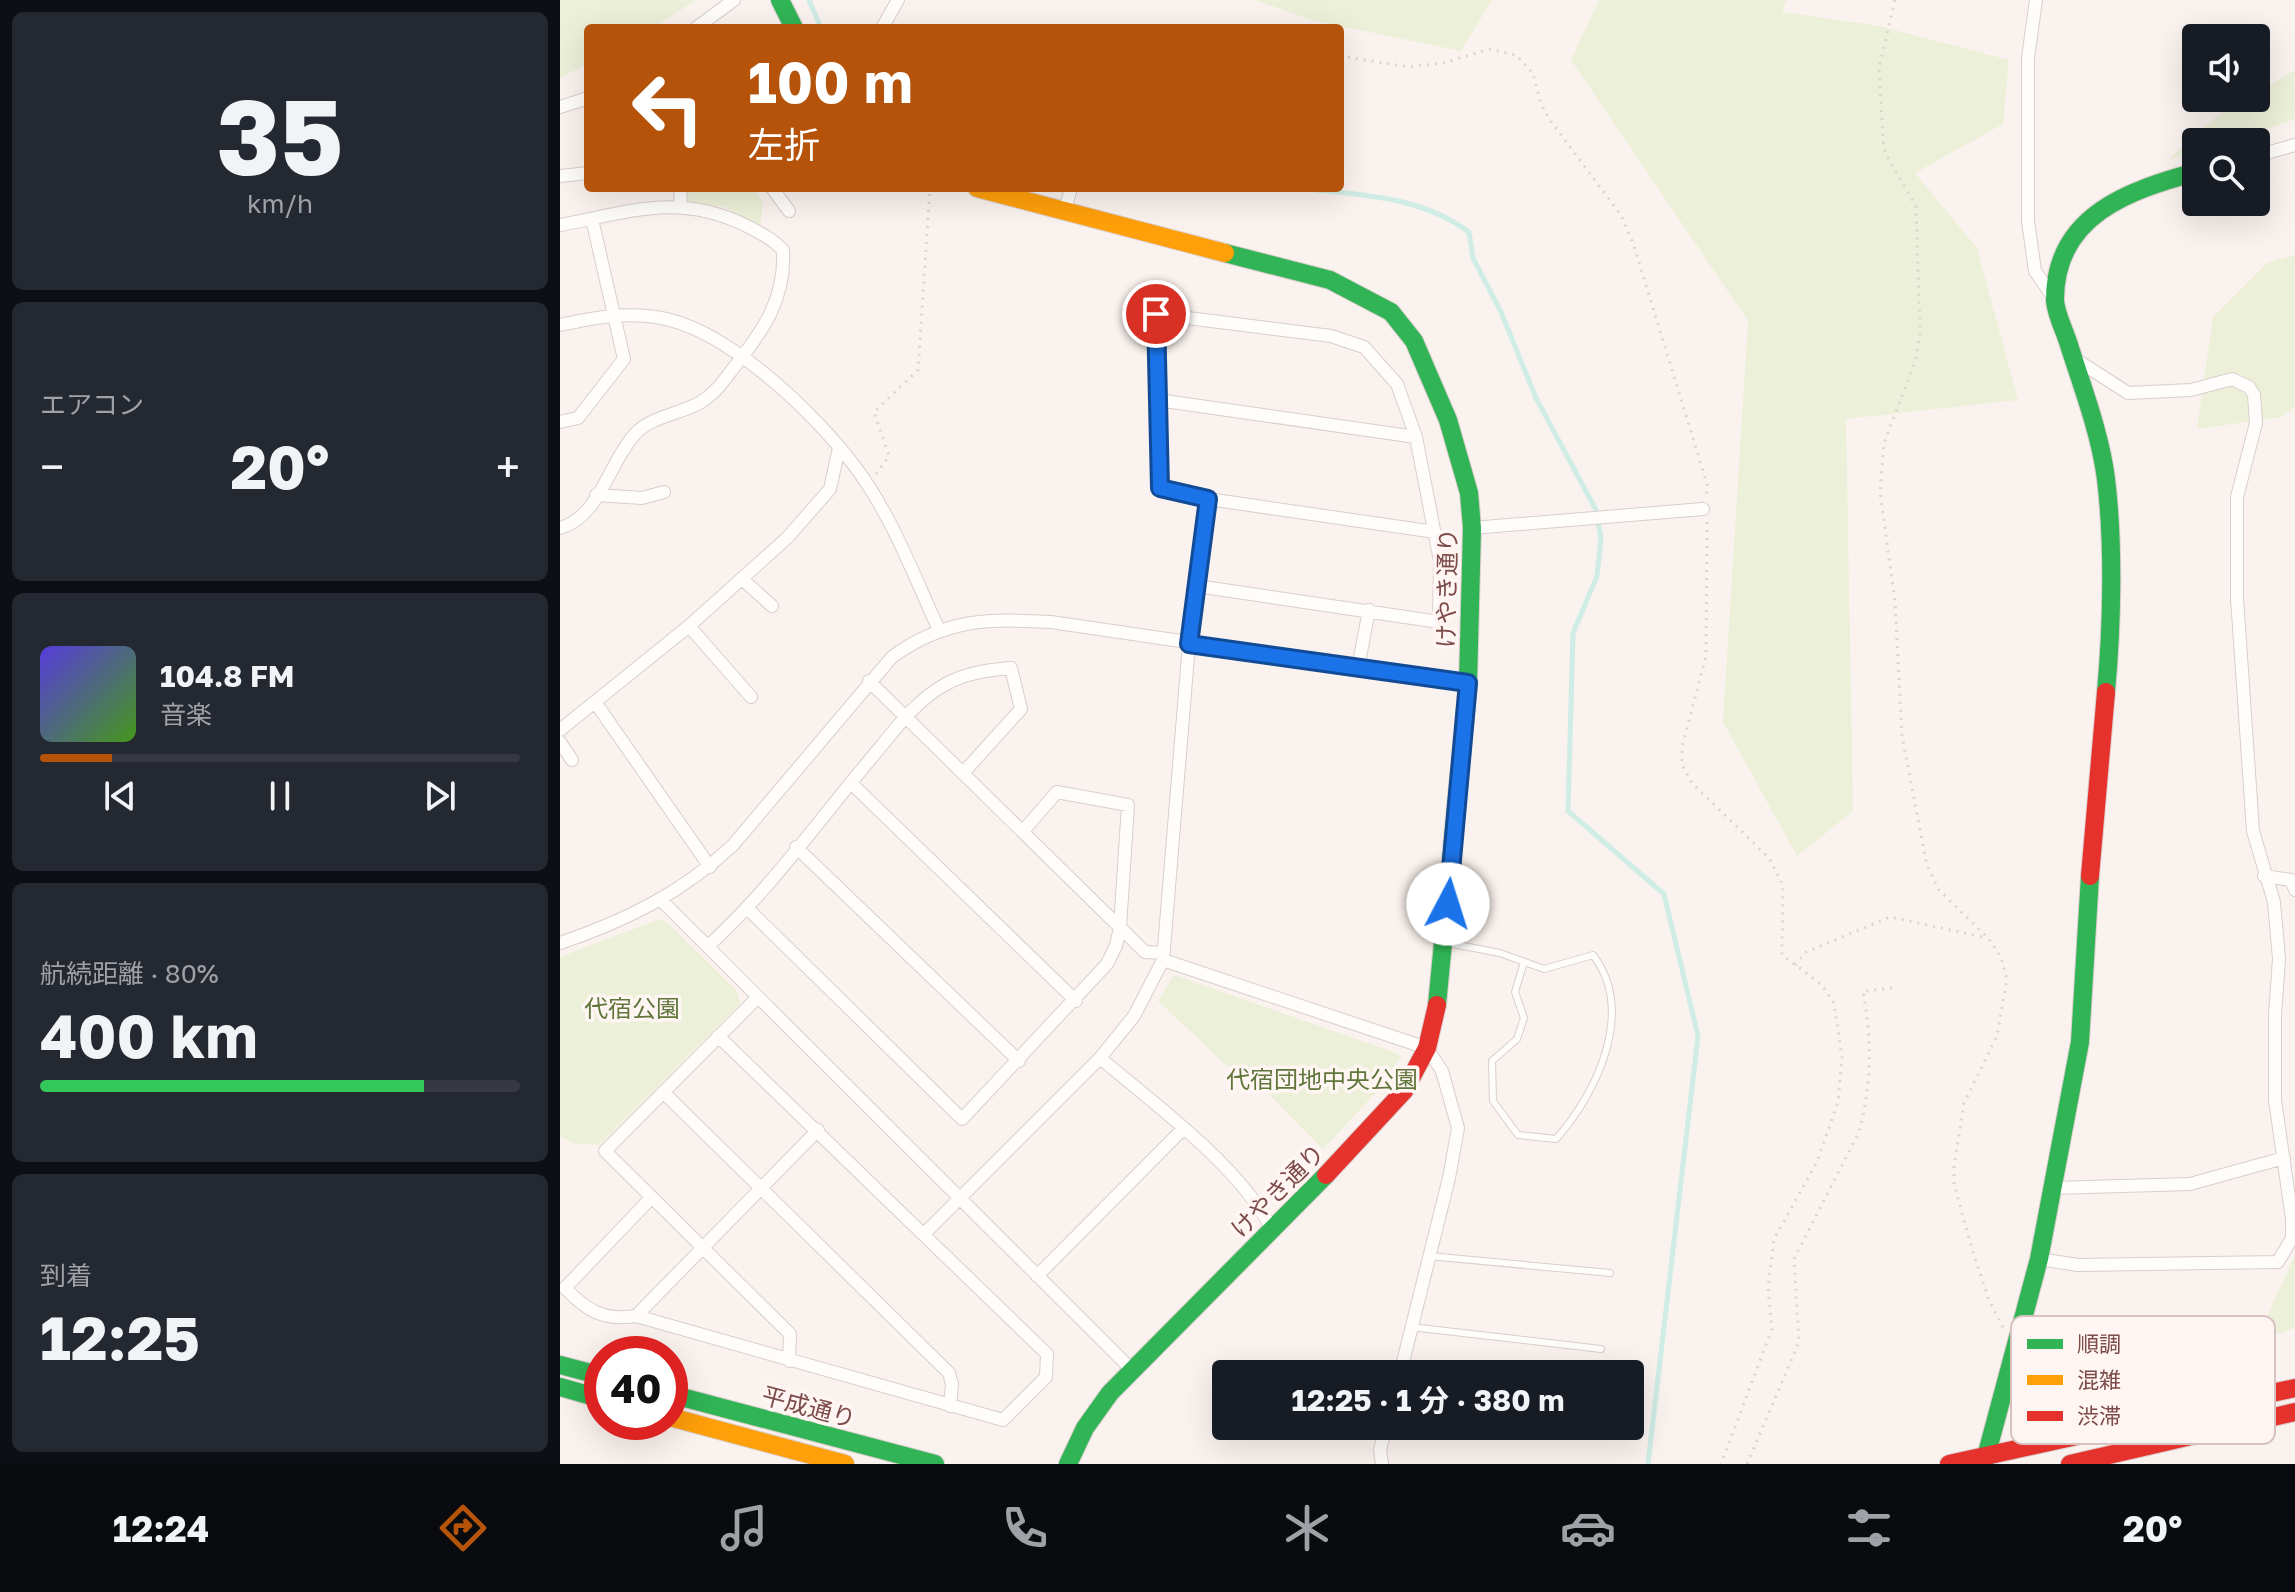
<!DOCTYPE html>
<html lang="ja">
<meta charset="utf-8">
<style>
:root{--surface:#171b24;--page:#242831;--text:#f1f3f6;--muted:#9ea1a6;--line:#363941;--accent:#b45309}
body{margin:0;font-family:"Golos Text","Noto Sans JP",sans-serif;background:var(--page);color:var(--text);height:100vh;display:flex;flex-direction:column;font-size:30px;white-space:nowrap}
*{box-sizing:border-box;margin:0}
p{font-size:26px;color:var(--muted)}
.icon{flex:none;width:44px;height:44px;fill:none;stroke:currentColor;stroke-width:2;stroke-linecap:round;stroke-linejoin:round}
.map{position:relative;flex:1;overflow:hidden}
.drawer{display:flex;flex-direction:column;gap:12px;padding:12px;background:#0d0f14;width:560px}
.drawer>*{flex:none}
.guide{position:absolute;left:24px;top:24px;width:760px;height:168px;border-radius:8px;box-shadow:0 8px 32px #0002;background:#b45309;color:#fff;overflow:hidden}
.tools{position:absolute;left:1622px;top:24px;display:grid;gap:16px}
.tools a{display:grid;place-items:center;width:88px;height:88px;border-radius:8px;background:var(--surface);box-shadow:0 8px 32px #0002;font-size:40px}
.speed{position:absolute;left:24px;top:1336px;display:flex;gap:16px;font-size:40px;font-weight:700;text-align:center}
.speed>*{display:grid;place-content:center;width:104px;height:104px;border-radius:50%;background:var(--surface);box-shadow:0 8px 32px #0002;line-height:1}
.speed .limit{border:12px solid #d22;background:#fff;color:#111}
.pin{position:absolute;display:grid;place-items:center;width:68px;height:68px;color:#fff;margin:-34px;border:4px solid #fff;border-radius:50%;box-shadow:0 2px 8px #0007}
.me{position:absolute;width:88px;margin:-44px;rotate:5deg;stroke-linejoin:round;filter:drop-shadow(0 0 6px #0008)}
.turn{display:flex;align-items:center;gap:28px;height:168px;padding:0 32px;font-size:36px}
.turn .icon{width:104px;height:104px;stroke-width:2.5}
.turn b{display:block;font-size:56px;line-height:68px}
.big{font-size:60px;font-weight:700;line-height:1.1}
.drawer .card{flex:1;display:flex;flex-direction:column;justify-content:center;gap:12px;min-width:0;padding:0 28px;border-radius:12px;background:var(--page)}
.drawer .dial{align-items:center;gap:0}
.dial b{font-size:104px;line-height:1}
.song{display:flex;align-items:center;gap:24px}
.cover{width:96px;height:96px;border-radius:12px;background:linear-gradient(135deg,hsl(250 70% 55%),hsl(100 70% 35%))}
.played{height:8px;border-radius:4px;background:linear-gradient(90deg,var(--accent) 15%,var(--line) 15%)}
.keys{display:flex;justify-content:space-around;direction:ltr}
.heat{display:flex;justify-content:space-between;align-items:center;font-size:44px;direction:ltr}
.charge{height:12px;border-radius:6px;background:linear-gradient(90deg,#34c759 80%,var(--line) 0)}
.trip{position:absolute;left:652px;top:1360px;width:432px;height:80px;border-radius:8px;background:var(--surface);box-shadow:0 8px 32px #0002;font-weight:700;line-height:80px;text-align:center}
.tab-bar{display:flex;height:128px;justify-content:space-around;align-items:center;background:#090b0e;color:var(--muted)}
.tab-bar .icon{width:56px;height:56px}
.tab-bar .on{color:var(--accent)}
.tab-bar b{font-size:36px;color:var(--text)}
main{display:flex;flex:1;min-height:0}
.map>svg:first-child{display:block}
.green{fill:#edf0d8}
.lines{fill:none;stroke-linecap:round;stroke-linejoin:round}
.stream{stroke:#cfece5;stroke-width:5}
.lane-casing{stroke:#dacecc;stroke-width:8}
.street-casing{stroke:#dacecc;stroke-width:14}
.fast-casing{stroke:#dbcecc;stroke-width:20}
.slow-casing{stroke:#dbcecc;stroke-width:20}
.jam-casing{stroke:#dbcecc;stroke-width:20}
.path{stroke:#dfd2d1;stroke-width:3;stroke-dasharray:2 6;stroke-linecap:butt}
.lane{stroke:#fefdfc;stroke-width:6}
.street{stroke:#fefdfc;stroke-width:12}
.fast{stroke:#30b455;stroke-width:18}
.slow{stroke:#ff9f0a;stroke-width:18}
.jam{stroke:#e5322d;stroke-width:18}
.route-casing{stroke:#114b97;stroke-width:20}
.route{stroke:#1a73e8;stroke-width:14}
.labels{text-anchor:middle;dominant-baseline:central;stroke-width:7;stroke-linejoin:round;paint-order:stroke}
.street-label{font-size:24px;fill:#7c4b4a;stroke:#fff5f2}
.park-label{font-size:24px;fill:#60763b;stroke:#fff5f2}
.key{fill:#fff5f2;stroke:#d8c2c0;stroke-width:2}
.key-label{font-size:22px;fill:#7c4b4a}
</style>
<main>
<section class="drawer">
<div class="card dial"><b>35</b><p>km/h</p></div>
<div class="card"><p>エアコン</p>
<div class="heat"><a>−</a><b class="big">20°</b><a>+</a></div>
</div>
<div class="card">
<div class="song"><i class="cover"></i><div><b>104.8 FM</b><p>音楽</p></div></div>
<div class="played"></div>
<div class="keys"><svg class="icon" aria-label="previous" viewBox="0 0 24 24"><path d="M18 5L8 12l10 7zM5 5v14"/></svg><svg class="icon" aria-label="pause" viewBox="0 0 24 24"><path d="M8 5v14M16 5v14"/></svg><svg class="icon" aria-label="next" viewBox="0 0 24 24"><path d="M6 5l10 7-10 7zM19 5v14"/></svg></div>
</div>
<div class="card"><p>航続距離 · 80%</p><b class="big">400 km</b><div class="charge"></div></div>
<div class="card"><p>到着</p><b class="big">12:25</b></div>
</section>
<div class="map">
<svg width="1735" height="1464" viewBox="0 0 1735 1464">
<rect width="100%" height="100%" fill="#faf2ee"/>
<!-- green -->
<path class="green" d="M0 0H136L93 28H28V63L0 78Z
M695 0H932L901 51 751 20Z
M1039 0H1227L1222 12 1319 26 1449 60 1443 124 1355 173 1417 248 1458 400 1286 419 1293 811 1237 856 1163 722 1188 321 1011 60Z
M1735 70V119L1670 142H1636V152L1608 160C1627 143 1670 98 1696 98V94Z
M124 188H193L203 202 200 228 164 207 132 202 124 194Z
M1735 255V407L1721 417 1637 429 1653 317 1707 263Z
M100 919 112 927 176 990 180 1004 39 1145 12 1143 0 1136V957Z
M614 975 836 1053 841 1056 823 1085 763 1149 688 1073 666 1065 598 1001Z
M1735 1255V1328L1696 1341Z"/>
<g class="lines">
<!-- stream -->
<path class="stream" d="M249 0 261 28
M742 188C802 196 859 195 909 232L913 258 941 312 976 398 1036 510 1041 539 1037 576 1013 633 1008 811 1104 894 1138 1036 1088 1464"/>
<defs>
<path id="lane" d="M888 943 940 953 984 969 1033 955C1076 1011 1037 1093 996 1139L958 1135 933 1101 932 1061 957 1039 964 1018 955 992 964 962
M869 1256 1050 1273
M851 1327 1041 1349"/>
<path id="street" d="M1476 0 1468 58V221L1475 271 1495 300
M136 28 174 0
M322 28 338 0
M0 107 28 98
M1696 156 1735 145
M0 176 28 173
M120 188 121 205
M212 188 229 211
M505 210 511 188
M0 225C70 212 119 192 187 226 200 233 213 239 223 250 226 298 203 331 175 366 165 379 156 393 141 402 121 414 91 416 75 434 49 462 40 517 0 528
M0 325C33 318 62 312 96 317 166 327 255 413 296 468 332 516 354 576 379 630
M598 400 856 437
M0 422 18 418 64 359 32 219
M36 495 82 498 104 492
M912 528 1143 509
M182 579 212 606
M637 586 879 622 880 561 856 437 837 384 804 347 771 336 596 314 600 488 648 499 875 532
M129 626 191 697
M798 668 809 610
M309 681 585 952 604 953
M35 702 150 867
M0 730 129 626 227 538 270 489 279 448
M0 742 12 760
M291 783 516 1001
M236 847 459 1061
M1704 876 1731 880 1735 890
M101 900 571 1369
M189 910 402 1119 547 964 556 946 560 927 568 805 497 792 464 830
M0 943C65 921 122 893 173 845L332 657C384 619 429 618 491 622L908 683
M148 946C208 892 256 824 308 762 331 735 354 701 386 684 406 673 428 670 451 668L461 709 404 772
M603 960 867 1048 882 1071 898 1128 889 1178 840 1374
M198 997 45 1151 230 1334 229 1361
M540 1058C595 1104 679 1166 712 1229
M103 1092 389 1373 392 1384 390 1406
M1493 1188 1630 1184 1724 1158
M91 1198 5 1288C27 1311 44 1321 76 1316L443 1420 486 1377 487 1354 158 1036
M364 1234 540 1058 574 1016 603 960 629 644 648 499
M1479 1259 1518 1265 1718 1262 1732 1238V1219L1715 1100V1014L1719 959 1714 902 1693 831 1677 598V497L1696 423 1694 395 1689 387 1672 379 1631 390 1568 393 1512 357
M477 1276 623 1129
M76 1316 258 1130
M822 1464 820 1450 826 1426"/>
<path id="fast" d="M220 0 234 28
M665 253 770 280 831 312 854 341 888 420 909 493 912 528 908 683 877 1005
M1546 692C1552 626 1554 545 1546 479 1540 433 1523 389 1509 345 1505 331 1495 313 1495 299 1495 215 1570 190 1636 172
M0 1365 42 1376
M0 1387 42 1399
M110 1394 375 1464
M508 1464 525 1428 550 1393 766 1175
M1424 1464 1479 1259 1520 1042 1530 876"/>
<path id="slow" d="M417 188 665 253
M110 1417 285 1464"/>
<path id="jam" d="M1530 876 1546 692
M766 1175 844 1091 867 1048 877 1005
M1389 1464 1735 1388
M1510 1464 1735 1412"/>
</defs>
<!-- lane casing -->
<use href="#lane" class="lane-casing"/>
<!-- street casing -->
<use href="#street" class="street-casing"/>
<!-- fast casing -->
<use href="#fast" class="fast-casing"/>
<!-- slow casing -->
<use href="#slow" class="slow-casing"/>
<!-- jam casing -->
<use href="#jam" class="jam-casing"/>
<!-- path -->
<path class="path" d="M1335 0 1319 68 1323 140 1325 153 1356 206 1360 331 1356 359 1324 443 1320 491 1335 602 1342 736 1367 866 1379 890 1429 939 1441 957 1447 979 1437 1036 1404 1103 1394 1166V1184L1412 1249 1429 1300 1444 1329
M780 56 849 67 883 63 930 49 956 55 973 73 981 104 990 120 1061 215 1074 246 1148 487 1146 495
M659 188 664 192
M316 474 329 456 314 412 358 370 370 188
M1147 522 1146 656 1122 747V765L1132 783 1209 858 1223 885 1222 955 1261 984 1274 1003 1282 1057 1278 1102 1257 1162 1214 1239 1208 1288 1212 1329 1161 1464
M1235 965 1246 952 1330 917 1428 938
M1187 1464 1239 1342 1234 1259 1299 1132C1312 1084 1312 1039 1303 991L1332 988"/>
<!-- lane -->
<use href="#lane" class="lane"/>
<!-- street -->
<use href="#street" class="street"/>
<!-- fast -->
<use href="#fast" class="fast"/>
<!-- slow -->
<use href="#slow" class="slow"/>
<!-- jam -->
<use href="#jam" class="jam"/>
</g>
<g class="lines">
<defs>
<path id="route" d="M596 314 600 488 648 499 629 644 908 683 888 904"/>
</defs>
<!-- route casing -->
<use href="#route" class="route-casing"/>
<!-- route -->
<use href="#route" class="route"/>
</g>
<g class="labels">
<!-- street labels -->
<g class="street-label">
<text transform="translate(886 588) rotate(-89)">けやき通り</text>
<text transform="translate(717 1190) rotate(-45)">けやき通り</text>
<text transform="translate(249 1406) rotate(15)">平成通り</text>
</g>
<!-- park labels -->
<g class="park-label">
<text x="72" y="1007">代宿公園</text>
<text x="762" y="1078">代宿団地中央公園</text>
</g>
</g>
<!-- legend -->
<rect x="1451" y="1316" width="264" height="128" rx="12" class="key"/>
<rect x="1467" y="1339" width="36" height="10" fill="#30b455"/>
<rect x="1467" y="1375" width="36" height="10" fill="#ff9f0a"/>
<rect x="1467" y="1411" width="36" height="10" fill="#e5322d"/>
<g class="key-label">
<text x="1517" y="1352">順調</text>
<text x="1517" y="1388">混雑</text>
<text x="1517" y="1424">渋滞</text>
</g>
</svg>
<div class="tools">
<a><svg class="icon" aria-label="sound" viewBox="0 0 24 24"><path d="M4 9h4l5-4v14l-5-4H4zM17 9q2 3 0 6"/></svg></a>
<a><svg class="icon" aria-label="search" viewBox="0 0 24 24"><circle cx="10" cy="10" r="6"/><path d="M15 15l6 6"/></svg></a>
</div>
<div class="speed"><div class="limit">40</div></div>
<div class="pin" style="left:596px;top:314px;background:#d93025"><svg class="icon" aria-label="arrive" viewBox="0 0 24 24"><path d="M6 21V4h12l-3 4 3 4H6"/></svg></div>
<svg class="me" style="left:888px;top:904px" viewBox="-20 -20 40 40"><circle r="19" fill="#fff"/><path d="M0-13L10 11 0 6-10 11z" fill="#1a73e8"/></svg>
<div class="trip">12:25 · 1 分 · 380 m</div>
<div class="guide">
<div class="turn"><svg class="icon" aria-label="left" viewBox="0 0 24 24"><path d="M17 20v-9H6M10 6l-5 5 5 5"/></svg><div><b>100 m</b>左折</div></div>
</div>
</div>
</main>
<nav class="tab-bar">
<b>12:24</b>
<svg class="icon on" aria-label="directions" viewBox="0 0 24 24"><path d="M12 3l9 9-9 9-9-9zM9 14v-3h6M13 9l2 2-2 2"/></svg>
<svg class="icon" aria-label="music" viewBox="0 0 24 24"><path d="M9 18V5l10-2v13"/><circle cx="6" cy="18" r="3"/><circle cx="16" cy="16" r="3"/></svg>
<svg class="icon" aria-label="phone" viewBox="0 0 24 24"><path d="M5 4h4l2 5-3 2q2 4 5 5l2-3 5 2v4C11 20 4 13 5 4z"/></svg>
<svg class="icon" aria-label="climate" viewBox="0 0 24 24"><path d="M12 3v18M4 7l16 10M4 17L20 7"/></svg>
<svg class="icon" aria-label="car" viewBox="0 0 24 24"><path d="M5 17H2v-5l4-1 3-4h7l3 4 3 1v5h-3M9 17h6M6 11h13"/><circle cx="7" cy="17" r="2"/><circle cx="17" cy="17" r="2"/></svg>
<svg class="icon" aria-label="filters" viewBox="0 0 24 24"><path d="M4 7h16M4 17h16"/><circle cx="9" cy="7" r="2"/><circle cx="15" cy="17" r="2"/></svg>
<b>20°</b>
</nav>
